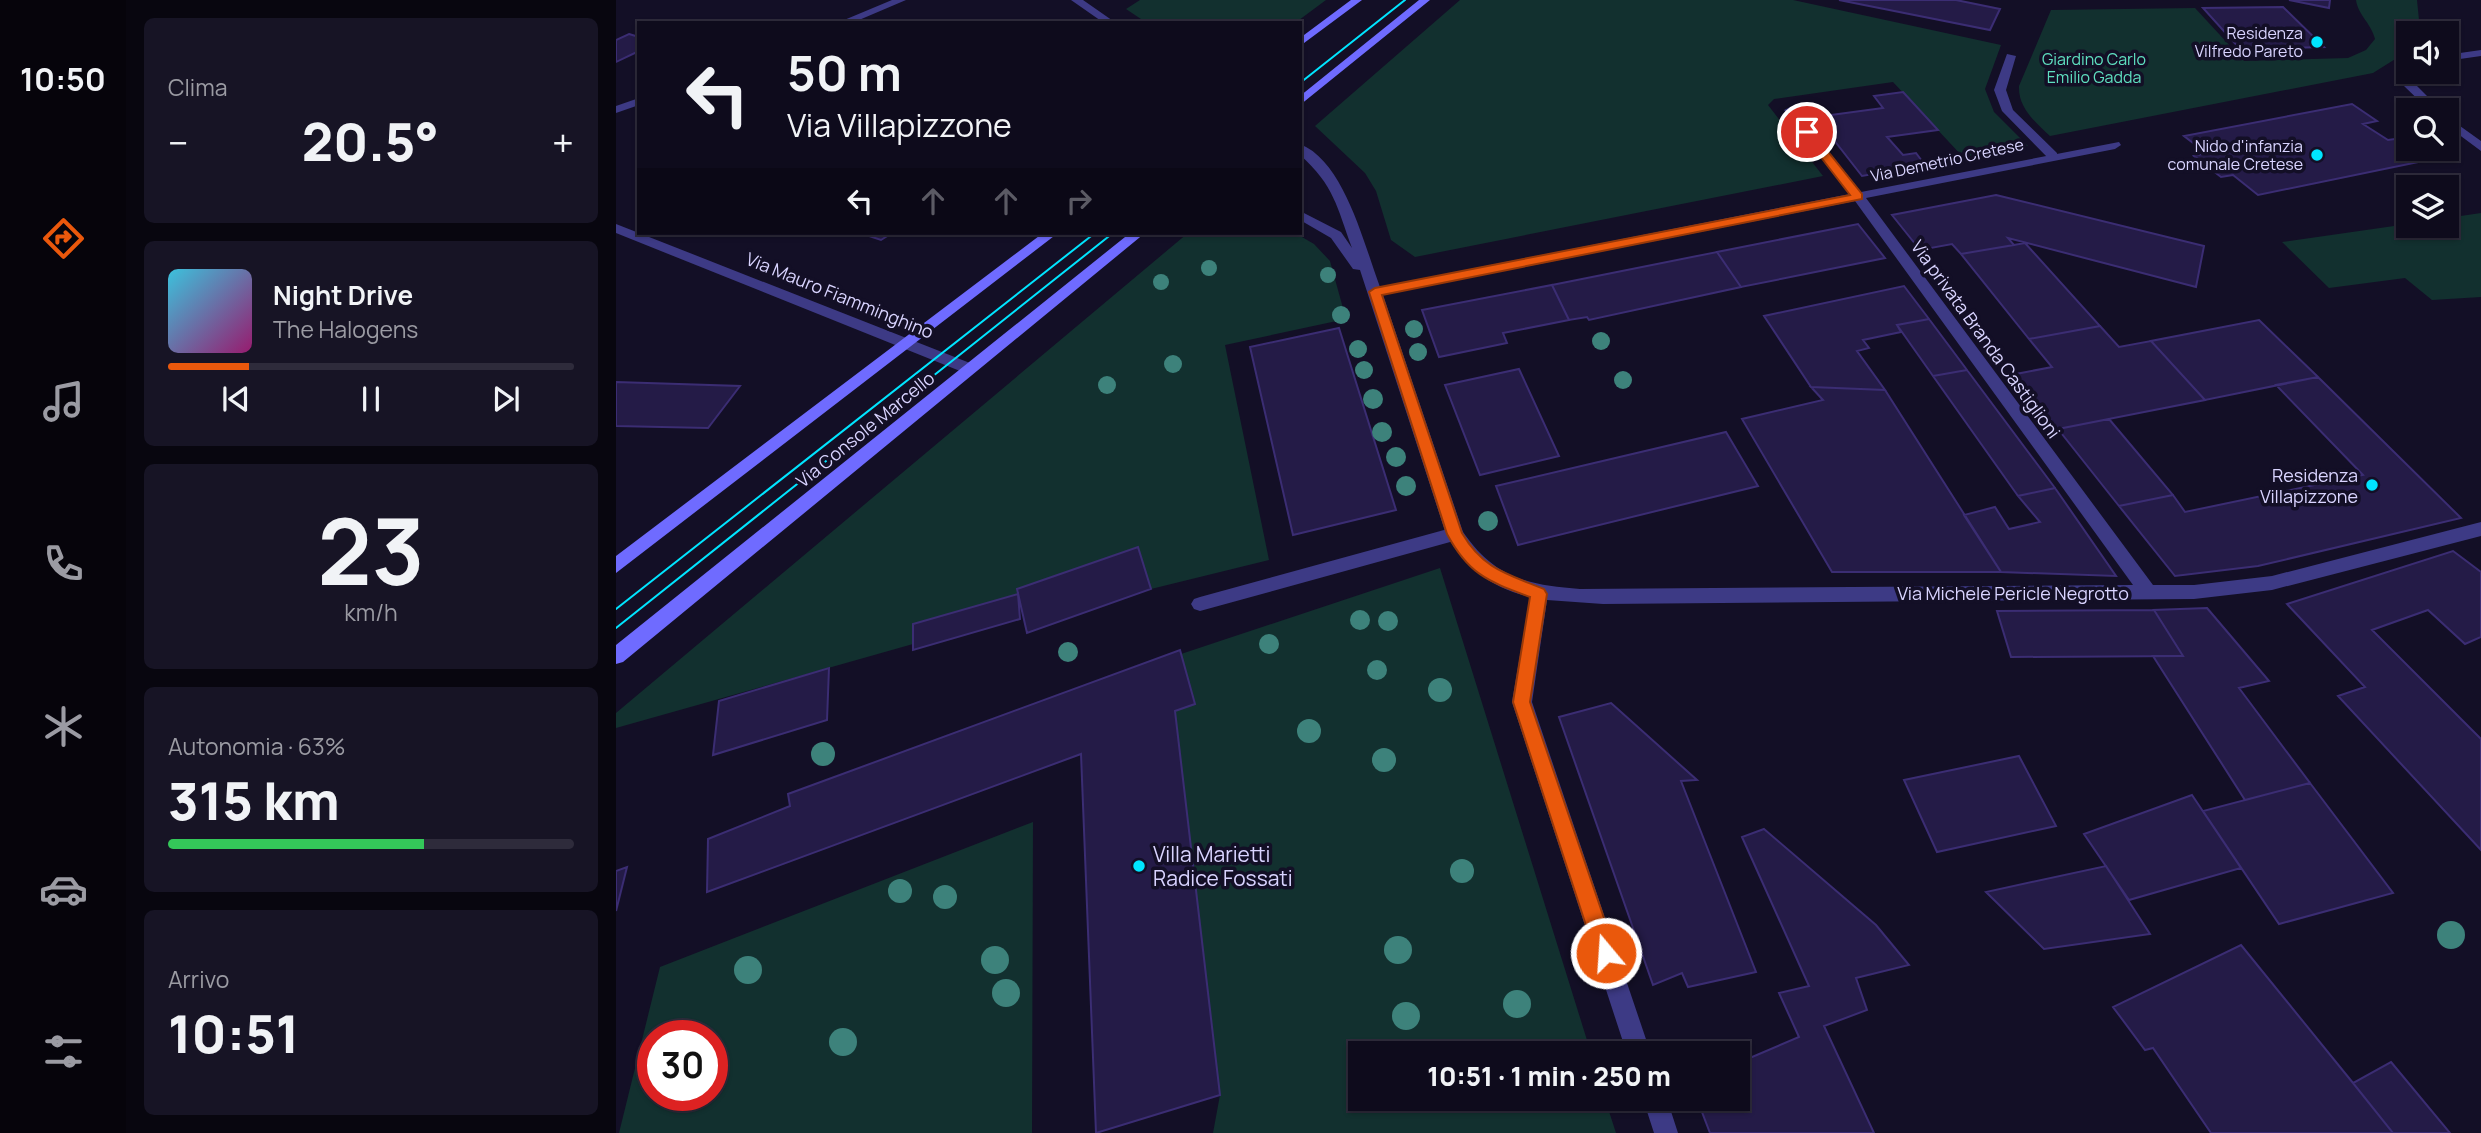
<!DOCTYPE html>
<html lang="it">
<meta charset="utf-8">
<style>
:root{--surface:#0e0b1c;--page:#171425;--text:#f1f3f6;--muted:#9b9ba3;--line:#2e2b3b;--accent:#ea580c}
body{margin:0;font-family:Manrope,sans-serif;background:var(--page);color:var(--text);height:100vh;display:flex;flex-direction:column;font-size:26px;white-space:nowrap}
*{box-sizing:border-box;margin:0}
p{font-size:23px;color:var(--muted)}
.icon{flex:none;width:38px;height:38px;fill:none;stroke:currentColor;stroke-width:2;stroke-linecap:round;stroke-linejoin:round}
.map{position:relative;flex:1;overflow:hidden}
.drawer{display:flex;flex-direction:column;gap:18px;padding:18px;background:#08060f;width:490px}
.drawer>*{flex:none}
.hud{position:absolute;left:21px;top:21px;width:665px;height:214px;border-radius:0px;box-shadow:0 2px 5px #0004,0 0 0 2px var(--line);background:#0e0b1c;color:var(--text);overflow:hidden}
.fabs{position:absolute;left:1780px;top:21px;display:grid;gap:14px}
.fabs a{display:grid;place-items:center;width:63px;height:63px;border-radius:0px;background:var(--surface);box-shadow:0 2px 5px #0004,0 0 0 2px var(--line);font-size:35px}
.speed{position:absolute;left:21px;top:1020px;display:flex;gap:14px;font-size:35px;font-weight:700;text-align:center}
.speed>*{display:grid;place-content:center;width:91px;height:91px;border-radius:50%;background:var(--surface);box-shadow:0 2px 5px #0004,0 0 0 2px var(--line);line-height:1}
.speed .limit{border:10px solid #d22;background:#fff;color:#111}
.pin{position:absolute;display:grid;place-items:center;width:60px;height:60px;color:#fff;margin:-30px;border:4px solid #fff;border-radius:50%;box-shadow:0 2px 7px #0007}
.me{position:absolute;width:77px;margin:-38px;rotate:342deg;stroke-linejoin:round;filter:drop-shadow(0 0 5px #0008)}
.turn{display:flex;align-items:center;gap:24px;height:147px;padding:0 35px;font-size:32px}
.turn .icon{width:91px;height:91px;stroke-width:2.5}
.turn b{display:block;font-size:49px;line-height:60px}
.lanes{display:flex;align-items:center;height:66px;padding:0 35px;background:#0003;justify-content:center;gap:35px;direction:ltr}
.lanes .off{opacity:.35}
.big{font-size:52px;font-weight:800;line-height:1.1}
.drawer .widget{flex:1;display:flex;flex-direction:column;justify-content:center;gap:10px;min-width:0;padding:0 24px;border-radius:10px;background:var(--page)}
.drawer .dial{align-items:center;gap:0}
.dial b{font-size:91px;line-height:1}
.song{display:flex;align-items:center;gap:21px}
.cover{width:84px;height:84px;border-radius:10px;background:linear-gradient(135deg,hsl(190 70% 55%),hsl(320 70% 35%))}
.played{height:7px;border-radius:4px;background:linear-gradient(90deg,var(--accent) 20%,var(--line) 20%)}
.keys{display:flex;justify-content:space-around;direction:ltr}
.heat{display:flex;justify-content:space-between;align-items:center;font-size:38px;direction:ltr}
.charge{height:10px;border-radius:5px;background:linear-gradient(90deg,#34c759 63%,var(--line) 0)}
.trip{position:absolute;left:732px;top:1041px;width:402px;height:70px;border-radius:0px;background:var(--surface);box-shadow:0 2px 5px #0004,0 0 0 2px var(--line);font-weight:800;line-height:70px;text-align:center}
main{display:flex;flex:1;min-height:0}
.menu{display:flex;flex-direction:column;width:126px;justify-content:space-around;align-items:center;background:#06040b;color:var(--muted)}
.menu .icon{width:49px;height:49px}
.menu .on{color:var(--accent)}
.menu b{font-size:32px;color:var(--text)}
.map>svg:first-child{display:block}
.green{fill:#12302f;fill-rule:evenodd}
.building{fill:#241b47;stroke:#3b2d73;stroke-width:2}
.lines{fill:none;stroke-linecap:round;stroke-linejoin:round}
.service{fill:#3d3a85;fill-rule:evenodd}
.minor{fill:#3d3a85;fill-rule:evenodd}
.secondary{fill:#6f6bff;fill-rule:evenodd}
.tram{stroke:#00e5ff;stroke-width:2}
.tree{fill:#3d827b}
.route{fill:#ea580c;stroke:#983908;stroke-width:2}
.poi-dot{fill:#00e5ff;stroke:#130f26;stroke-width:2.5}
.labels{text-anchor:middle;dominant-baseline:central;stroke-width:7;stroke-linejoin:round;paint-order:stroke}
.far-poi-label{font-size:16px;fill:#d9d4ff;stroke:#130f26;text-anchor:end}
.far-park-label{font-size:16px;fill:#5fe0c0;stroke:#130f26}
.far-street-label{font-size:16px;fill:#d9d4ff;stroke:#130f26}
.street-label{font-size:18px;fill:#d9d4ff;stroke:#130f26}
.poi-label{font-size:18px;fill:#d9d4ff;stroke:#130f26;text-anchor:end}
.near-poi-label{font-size:21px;fill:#d9d4ff;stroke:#130f26;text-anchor:start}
</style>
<main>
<nav class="menu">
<b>10:50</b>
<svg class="icon on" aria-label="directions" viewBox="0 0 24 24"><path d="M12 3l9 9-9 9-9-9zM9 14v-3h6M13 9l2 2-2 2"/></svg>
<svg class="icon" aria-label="music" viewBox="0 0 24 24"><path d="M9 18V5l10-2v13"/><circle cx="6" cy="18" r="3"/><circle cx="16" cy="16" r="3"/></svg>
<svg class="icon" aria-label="phone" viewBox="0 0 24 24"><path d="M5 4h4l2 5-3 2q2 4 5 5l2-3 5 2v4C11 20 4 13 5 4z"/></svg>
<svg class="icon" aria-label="climate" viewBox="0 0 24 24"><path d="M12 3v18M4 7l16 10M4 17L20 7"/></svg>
<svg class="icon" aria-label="car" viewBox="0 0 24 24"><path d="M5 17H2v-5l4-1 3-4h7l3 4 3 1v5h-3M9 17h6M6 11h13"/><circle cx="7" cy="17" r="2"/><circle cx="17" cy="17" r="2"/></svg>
<svg class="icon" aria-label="filters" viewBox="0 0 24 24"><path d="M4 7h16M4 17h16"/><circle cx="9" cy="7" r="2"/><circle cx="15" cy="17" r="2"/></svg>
</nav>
<section class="drawer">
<div class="widget"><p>Clima</p>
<div class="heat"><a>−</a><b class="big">20.5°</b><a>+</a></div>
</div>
<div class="widget">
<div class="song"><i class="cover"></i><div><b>Night Drive</b><p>The Halogens</p></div></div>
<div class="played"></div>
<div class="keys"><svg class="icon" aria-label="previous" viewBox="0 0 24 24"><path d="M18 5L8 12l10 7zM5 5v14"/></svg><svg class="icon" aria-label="pause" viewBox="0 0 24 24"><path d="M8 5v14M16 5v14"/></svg><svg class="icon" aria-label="next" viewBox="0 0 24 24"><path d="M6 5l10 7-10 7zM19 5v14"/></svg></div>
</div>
<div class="widget dial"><b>23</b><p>km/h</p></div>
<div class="widget"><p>Autonomia · 63%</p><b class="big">315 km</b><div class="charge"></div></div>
<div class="widget"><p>Arrivo</p><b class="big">10:51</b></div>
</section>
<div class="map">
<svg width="1865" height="1133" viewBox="0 0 1865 1133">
<rect width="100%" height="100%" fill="#130f26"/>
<!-- green -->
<path class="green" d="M524 0H710L679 23H531L510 9Z
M844 0H1177L1385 45 1369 89 1378 112 1412 146 1347 157 1277 82 1158 99 1152 105 1207 176 799 257 775 240 760 191 749 173 699 126Z
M1740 0H1801L1804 30 1802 33H1792V51L1757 73 1434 136C1419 122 1402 108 1403 86L1435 10 1579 8 1628 61 1732 58 1750 50 1759 39C1755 23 1742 15 1740 0Z
M1865 213V297L1816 300 1789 278 1713 288 1666 242 1792 224 1830 226 1831 218Z
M572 233H679L698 244 714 261 730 319 609 345 653 560 535 589 522 547 402 589V594L297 624V644L0 728V713Z
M824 568 975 1053 744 1054V1099H989L1000 1133H597L604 1095 559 711 579 704 565 654Z
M417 822 416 1133H3L44 967ZM37 1036H96V1096H37Z"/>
<!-- building -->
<path class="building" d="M1223 0H1340L1384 9 1374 30Z
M1673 0H1714L1713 8Z
M1667 7 1708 47 1624 49 1587 8Z
M13 34 23 37V51L0 62V40Z
M1287 92 1322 130 1271 137 1287 155 1300 153 1309 165 1246 176 1200 117 1267 108 1258 96Z
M1736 104 1761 121 1747 124 1772 140 1786 138 1792 142V149H1803L1817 159 1642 195 1617 175 1605 177 1578 156 1590 153 1568 136Z
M1380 195 1588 246 1580 287 1392 238 1398 245 1345 254 1336 244 1304 250 1276 215Z
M1242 224 1269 258 1125 287 1101 252Z
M244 233H276L265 240Z
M1409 243 1484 326 1413 339 1345 254Z
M1101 252 1125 287 973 320 971 317 953 320 936 285Z
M936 285 953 320 887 333 891 343 823 357 806 310Z
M1288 286 1313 319 1281 325 1285 332 1247 340 1253 348 1241 351 1269 390 1195 387 1148 316Z
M1313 319 1351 370 1317 376 1281 325Z
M1643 320 1702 377 1589 400 1535 341Z
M1484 326 1503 347 1535 341 1589 400 1442 429 1400 374 1436 367 1413 339Z
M723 328 780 510 677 535 634 347Z
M903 369 943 456 864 475 829 385Z
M1351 370 1439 488 1402 496 1317 376Z
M1702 377 1845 518 1642 566 1559 576 1503 506 1557 495 1569 512 1747 475 1660 385Z
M0 382 124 386 92 428 0 426Z
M1195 387 1269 390 1385 572H1216L1126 419 1207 400Z
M1493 419 1557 495 1503 506 1442 429Z
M1110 432 1142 486 902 545 880 486Z
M1439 488 1500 576 1385 572 1348 515 1379 507 1393 529 1424 522 1402 496Z
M522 547 535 589 411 633 401 589Z
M1837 551 1865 572V637L1849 644 1812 610 1756 630 1865 739V850L1722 696 1749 687 1671 604Z
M402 594 404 619 297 650V624Z
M1591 608 1653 681 1623 688 1694 783 1629 800 1537 656H1567L1538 610Z
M1538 610 1567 656 1395 657 1381 611Z
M564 650 579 704 559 711 604 1095 480 1133 465 754 91 892 92 839 174 806 172 794Z
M213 668 211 720 97 755 103 701Z
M995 703 1081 780 1065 781 1140 972 1072 987 1066 973 1037 985 943 717Z
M1403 756 1440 826 1321 852 1288 780Z
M1694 783 1777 893 1663 924 1587 811Z
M1576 795 1625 868 1513 900 1468 834Z
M1148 829 1260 925 1293 965 1240 978 1251 1010 1208 1026 1258 1133H1094L1081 1099H1122V1063L1183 1037 1163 993 1193 986 1126 837Z
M1490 866 1534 934 1428 949 1370 892Z
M11 867 0 911V871Z
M1625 945 1737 1083 1777 1133H1595L1537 1048 1529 1050 1497 1007Z
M1775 1062 1834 1133H1777L1737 1083Z"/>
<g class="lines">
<!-- service -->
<path class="service" d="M1391 54 1400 56 1390 90 1397 110 1441 153V159H1433L1386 111 1378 90Z
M839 527 845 529 848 534 845 539 584 611 578 609 575 604 578 599 584 597Z"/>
<!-- minor -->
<path class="minor" d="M276 0H290L236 23H221Z
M455 0H467L500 23H488Z
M1865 50V56L1830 61V55Z
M1792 68V72H1798V83L1825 110H1813L1788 86 1786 71Z
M23 98V105L0 113V106Z
M1174 107 1178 108 1245 192 1503 142 1505 145 1499 149 1250 198 1537 585H1578L1656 576 1865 522V536L1656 590 1578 599 987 604 931 600 916 702 1035 1054H1011L896 702 914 597C876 588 849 568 830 534L744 270 737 269 715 238 684 220V211L725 232 736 248C721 207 718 185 684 155V144C729 162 748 245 764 287L1234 194 1168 110ZM1239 201 1517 585 964 589C911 585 879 578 847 532L767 295Z
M1830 116 1865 141V151L1830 125Z
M0 224 359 365 361 369 354 374 349 373 0 233Z
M1027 1099H1051L1062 1133H1038Z"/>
<!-- secondary -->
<path class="secondary" d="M735 0H746L684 46V38Z
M803 0H814L684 105V96Z
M427 233H442L0 573V556Z
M514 233H529L7 662 0 664V645Z"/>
<!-- tram -->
<path class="tram" d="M684 83 789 0
M0 609 479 233
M0 628 497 233"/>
</g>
<!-- trees -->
<g class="tree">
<circle cx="593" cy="268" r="8"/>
<circle cx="712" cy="275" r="8"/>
<circle cx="545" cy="282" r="8"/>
<circle cx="725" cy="315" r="9"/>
<circle cx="798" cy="329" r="9"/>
<circle cx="985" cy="341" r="9"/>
<circle cx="742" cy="349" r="9"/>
<circle cx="802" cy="352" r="9"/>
<circle cx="557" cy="364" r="9"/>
<circle cx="748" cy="370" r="9"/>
<circle cx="1007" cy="380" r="9"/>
<circle cx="491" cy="385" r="9"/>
<circle cx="757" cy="399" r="10"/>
<circle cx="766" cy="432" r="10"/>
<circle cx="780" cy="457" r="10"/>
<circle cx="790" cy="486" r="10"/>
<circle cx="872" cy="521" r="10"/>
<circle cx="744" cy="620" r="10"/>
<circle cx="772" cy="621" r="10"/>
<circle cx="653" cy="644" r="10"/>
<circle cx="452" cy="652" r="10"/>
<circle cx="761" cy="670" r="10"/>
<circle cx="824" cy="690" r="12"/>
<circle cx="693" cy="731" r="12"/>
<circle cx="207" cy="754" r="12"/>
<circle cx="768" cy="760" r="12"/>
<circle cx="846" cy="871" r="12"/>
<circle cx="284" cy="891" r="12"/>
<circle cx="329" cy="897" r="12"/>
<circle cx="1835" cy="935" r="14"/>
<circle cx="782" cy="950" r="14"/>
<circle cx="379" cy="960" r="14"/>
<circle cx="132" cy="970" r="14"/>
<circle cx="390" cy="993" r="14"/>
<circle cx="901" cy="1004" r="14"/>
<circle cx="790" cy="1016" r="14"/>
<circle cx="227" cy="1042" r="14"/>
</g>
<!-- route -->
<path class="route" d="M1187 129H1194L1246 194V199L766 295 846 533C867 569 891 574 928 589L931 594 914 702 1000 953 997 960 990 963 982 960 979 953 897 702 914 597C872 581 853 575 831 534L753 292 759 288 1234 195 1187 134Z"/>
<!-- markers -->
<g class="poi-dot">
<circle cx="1701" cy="42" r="7"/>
<circle cx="1701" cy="155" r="7"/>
<circle cx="1756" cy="485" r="7"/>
<circle cx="523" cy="866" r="7"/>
</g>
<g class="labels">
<!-- far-poi labels -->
<g class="far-poi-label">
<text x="1687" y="33">Residenza<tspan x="1687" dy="18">Vilfredo Pareto</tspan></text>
<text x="1687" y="146">Nido d'infanzia<tspan x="1687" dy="18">comunale Cretese</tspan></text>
</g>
<!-- far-park labels -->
<g class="far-park-label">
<text x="1478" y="59">Giardino Carlo<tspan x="1478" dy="18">Emilio Gadda</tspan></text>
</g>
<!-- far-street labels -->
<g class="far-street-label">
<text transform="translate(1331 160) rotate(-12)">Via Demetrio Cretese</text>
</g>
<!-- street labels -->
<g class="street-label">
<text transform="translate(224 295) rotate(22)">Via Mauro Fiamminghino</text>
<text transform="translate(1370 339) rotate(54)">Via privata Branda Castiglioni</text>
<text transform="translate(249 429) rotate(-39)">Via Console Marcello</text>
<text x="1397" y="593">Via Michele Pericle Negrotto</text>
</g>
<!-- poi labels -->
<g class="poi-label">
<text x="1742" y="475">Residenza<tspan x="1742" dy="21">Villapizzone</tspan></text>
</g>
<!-- near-poi labels -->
<g class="near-poi-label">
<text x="537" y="854">Villa Marietti<tspan x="537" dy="24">Radice Fossati</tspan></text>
</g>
</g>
</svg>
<div class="fabs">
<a><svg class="icon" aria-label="sound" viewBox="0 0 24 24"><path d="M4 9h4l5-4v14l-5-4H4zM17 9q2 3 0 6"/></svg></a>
<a><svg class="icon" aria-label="search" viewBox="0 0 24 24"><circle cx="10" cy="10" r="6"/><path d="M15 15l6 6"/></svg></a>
<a><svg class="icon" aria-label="layers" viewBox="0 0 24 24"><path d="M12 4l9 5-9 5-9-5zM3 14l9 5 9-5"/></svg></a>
</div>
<div class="speed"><div class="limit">30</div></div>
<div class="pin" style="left:1191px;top:132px;background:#d93025"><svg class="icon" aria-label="arrive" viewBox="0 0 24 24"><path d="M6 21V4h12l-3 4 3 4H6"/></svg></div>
<svg class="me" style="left:990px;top:953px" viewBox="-20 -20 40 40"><circle r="17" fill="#ea580c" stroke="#fff" stroke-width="3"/><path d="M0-11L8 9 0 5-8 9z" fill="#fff"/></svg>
<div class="trip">10:51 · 1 min · 250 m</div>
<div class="hud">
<div class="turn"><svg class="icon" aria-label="left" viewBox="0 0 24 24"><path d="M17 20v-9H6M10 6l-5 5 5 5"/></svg><div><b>50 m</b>Via Villapizzone</div></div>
<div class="lanes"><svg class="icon" aria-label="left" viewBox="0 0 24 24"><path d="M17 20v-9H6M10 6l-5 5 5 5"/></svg><svg class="icon off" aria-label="ahead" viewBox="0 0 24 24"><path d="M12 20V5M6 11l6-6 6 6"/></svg><svg class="icon off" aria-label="ahead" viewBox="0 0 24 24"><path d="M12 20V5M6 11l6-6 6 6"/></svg><svg class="icon off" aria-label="right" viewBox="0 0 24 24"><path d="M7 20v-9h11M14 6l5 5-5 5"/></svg></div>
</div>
</div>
</main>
